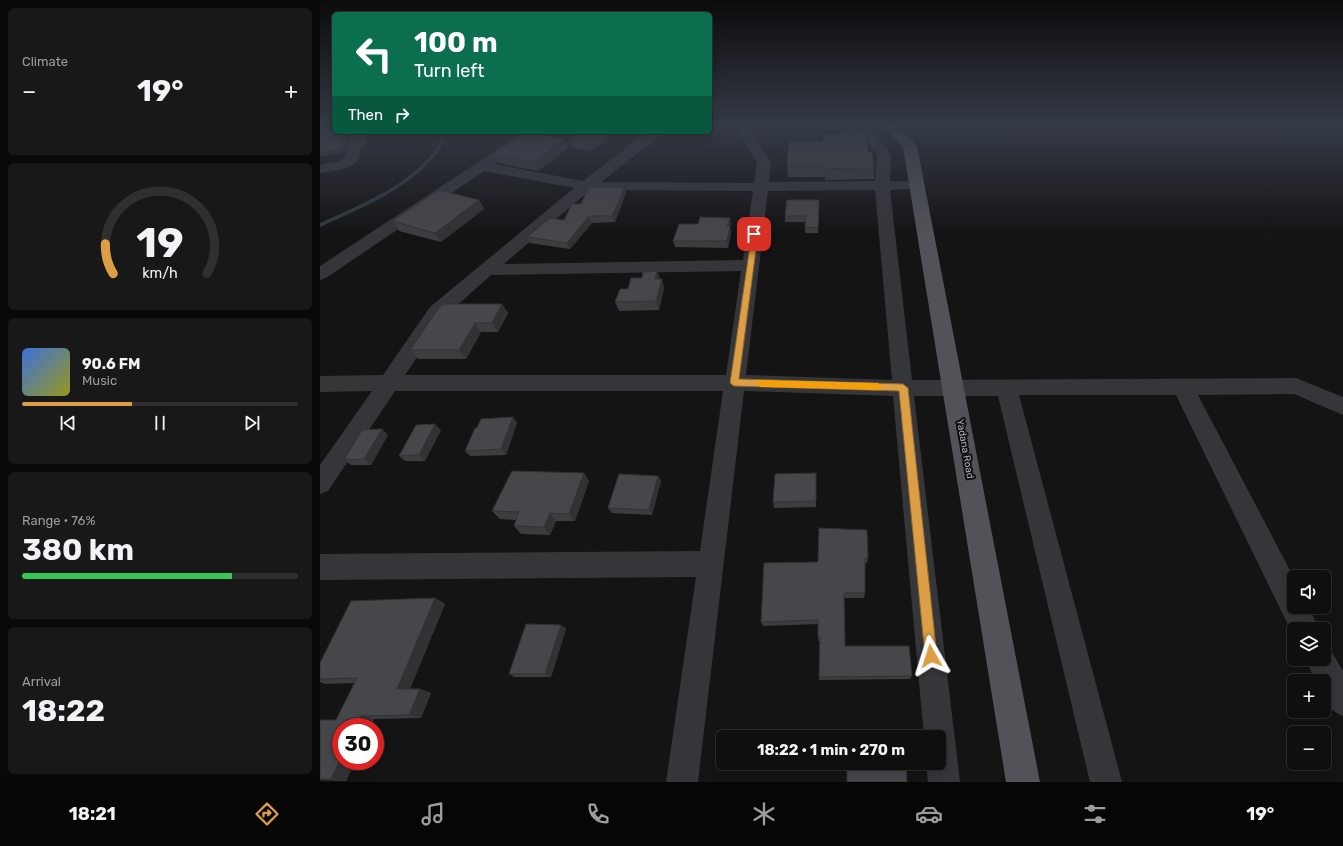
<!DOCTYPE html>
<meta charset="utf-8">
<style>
:root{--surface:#0f0f10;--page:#181819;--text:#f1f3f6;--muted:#9b9c9f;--line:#2f2f30;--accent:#dc9f45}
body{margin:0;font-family:Rubik,sans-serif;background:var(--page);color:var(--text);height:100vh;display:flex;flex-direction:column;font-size:15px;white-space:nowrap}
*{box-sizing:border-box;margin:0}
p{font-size:13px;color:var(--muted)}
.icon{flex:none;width:22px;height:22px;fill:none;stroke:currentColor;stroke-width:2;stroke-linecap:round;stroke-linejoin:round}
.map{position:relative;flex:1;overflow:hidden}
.drawer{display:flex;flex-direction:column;gap:8px;padding:8px;background:#080809;width:320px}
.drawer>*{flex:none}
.top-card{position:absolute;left:12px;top:12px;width:380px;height:122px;border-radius:6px;box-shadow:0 2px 10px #0003,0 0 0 1px var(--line);background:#0b6e4f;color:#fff;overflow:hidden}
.controls{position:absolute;left:967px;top:570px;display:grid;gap:8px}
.controls a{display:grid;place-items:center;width:44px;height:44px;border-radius:6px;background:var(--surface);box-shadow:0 2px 10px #0003,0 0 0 1px var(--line);font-size:20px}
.speed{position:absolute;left:12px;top:718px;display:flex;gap:8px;font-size:20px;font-weight:700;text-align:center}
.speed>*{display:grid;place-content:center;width:52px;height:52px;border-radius:50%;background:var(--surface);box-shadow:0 2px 10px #0003,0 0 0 1px var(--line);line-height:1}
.speed .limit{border:6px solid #d22;background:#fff;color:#111}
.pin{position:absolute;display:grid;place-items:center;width:34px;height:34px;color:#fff;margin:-17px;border-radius:8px;box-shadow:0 2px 6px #0006}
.me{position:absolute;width:44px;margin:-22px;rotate:354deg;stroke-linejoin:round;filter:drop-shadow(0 0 3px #0008)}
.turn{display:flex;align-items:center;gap:14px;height:84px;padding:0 16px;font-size:18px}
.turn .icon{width:52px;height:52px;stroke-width:2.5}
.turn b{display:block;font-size:28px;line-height:34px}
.then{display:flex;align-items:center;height:38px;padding:0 16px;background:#0003;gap:8px;font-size:15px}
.big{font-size:30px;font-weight:700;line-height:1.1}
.drawer .widget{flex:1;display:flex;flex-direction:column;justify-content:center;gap:6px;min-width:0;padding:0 14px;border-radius:6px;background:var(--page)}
.drawer .dial{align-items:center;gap:0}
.dial svg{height:104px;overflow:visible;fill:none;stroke:var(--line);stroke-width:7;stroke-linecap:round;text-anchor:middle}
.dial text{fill:var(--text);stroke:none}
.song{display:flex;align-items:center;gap:12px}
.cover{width:48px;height:48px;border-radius:6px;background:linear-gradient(135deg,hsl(220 70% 55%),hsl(60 70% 35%))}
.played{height:4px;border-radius:2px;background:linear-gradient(90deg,var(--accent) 40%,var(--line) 40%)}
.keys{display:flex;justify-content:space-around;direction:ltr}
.heat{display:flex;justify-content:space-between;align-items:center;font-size:22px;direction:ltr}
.charge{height:6px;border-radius:3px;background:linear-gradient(90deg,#34c759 76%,var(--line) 0)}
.trip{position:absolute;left:396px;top:730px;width:230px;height:40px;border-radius:6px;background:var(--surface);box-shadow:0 2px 10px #0003,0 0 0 1px var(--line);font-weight:700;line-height:40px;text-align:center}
.tab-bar{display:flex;height:64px;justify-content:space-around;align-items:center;background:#060606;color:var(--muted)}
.tab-bar .icon{width:28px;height:28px}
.tab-bar .on{color:var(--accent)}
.tab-bar b{font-size:18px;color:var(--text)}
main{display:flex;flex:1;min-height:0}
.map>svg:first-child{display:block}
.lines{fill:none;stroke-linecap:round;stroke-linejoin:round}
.stream{stroke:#30393e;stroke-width:3.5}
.minor{fill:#35363a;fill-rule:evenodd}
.major{fill:#515358;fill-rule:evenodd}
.wall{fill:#3c3d40}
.shaded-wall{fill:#313234}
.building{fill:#46474a;stroke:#313234}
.route{fill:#dc9f45;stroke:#8f672d}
.slow{fill:#f59e0b}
.labels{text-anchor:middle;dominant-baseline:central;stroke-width:4;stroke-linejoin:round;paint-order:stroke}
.street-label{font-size:10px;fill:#a7acb4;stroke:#0f0f10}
</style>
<main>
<section class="drawer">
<div class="widget"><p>Climate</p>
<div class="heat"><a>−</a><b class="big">19°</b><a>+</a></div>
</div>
<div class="widget dial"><svg viewBox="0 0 100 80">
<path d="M14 69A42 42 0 1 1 86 69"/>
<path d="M14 69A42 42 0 0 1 8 46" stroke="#dc9f45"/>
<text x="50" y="56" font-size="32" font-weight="700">19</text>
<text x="50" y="72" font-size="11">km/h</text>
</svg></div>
<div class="widget">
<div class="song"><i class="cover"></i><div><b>90.6 FM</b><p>Music</p></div></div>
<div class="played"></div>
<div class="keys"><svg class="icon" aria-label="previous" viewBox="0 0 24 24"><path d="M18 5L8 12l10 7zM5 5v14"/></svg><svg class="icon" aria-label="pause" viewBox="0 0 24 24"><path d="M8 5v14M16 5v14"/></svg><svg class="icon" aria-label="next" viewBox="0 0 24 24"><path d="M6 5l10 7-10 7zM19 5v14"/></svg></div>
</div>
<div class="widget"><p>Range · 76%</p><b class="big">380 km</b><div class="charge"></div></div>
<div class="widget"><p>Arrival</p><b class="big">18:22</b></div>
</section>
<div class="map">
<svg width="1023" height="782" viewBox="0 0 1023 782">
<rect width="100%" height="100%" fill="#141415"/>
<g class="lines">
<!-- stream -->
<path class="stream" d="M0 225C41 206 91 187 118 149 121 144 123 137 125 132"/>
<!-- minor -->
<path class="minor" d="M0 125H14V130L0 132Z
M414 125H427L451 162 449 182 555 181 557 155 534 125H547L571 155 570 181 601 182 603 185 601 188 570 190 592 380 976 378 1023 397V415L974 394 878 395 974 578V607H989L999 629H974V637L856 395H699L802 782H770L678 396H594L640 782H608L606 763H619V737H604L573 396 424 391 378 782H346L376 577 0 580V554L380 551 403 391H75L8 491 0 494V465L52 391 0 392V376L63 375 110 307 254 188 164 171 6 278 0 280V266L204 132H220L174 164 263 181 327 132H348L346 135 337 138 281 182 434 183 437 162ZM270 190 433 191 423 260 184 264ZM555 190 572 380 426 375 448 191ZM421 271 406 375H85L124 317 171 275Z
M30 132H44L39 159C31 170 12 171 0 173V165L19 161 25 157Z
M1004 646 1010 649 1023 671V716C1006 709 1004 699 1004 681H996L985 659H1004Z"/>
<!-- major -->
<path class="major" d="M561 125H576L597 146 720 782H686L583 147Z"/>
</g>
<!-- wall -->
<path class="wall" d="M1000 125H1017L1006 128Z
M520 130 548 152 554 168V179L505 180V177H468L467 166 503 141 520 135Z
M262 132H288L290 137 270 151 252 147 250 141Z
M313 132H323L320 134Z
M248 148 218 171 178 163 173 154Z
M306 193 295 222 272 223 250 249 210 243 207 237 244 220 261 204Z
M159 200 164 209 121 242 79 231 72 221Z
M499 206 498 233H485V222H465V216Z
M411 224 410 226 411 233 408 248 355 247 353 241Z
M337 271 340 279 344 288 339 310 299 311 295 302 308 289 322 278Z
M182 304 188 313 178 332H161L146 359H98L90 350Z
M193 417 197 423 186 455 150 456 145 451 157 428Z
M62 429 68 435 51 465H31L24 460Z
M121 430 105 461H85L79 456Z
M264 473 269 481 255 521H236L230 535 201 534 194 526 196 520 180 519 172 511Z
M496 473V507L454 508 453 502Z
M338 476 341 481 332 515 292 513 288 508Z
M548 558 547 563H545V593L544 598H524L525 646 592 676 590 679 499 680 500 641H498V624L443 626 441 622 498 562Z
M115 598 125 604 90 689H100L111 693 101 718 54 719 26 781 0 780V720H16L35 683 5 684 0 682V663Z
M241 625 246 629 231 677H195L189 674Z"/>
<!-- shaded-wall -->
<path class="shaded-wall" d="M1008 125H1017L1006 128Z
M25 132H28L24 152 0 157V153Z
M45 132H48L44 149H42L40 146Z
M286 132H288L290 137 270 151 268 145Z
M245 139 248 148 218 171 214 162Z
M305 187 306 193 295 222 292 216Z
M159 200 164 209 121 242 115 233Z
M269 216 272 223 250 249 247 243Z
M410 218 411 224 408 233 407 226Z
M410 226 411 233 408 248 407 241Z
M337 271 340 280 335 279Z
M342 279 344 288 339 310 336 301Z
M182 304 188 313 178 332 172 323Z
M155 323 161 332 146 359 139 350Z
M193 417 197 423 186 455 181 449Z
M115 424 121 430 105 461 99 455Z
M62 429 68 435 51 465 44 459Z
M264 473 269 481 255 521 249 514Z
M338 476 341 481 332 515 329 510Z
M230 513 236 521 230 535 224 527Z
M115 598 125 604 88 693 77 689Z
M241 625 246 629 231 677 225 674Z
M100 689 111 693 101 718 89 715Z
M41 716 54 719 51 727H36Z
M21 758V761H35L26 781 11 779Z"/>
<!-- building -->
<path class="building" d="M14 130V132H25L22 149 0 153V132Z
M520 130H545L548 152H552L554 168 505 169V166H467L469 141H503V135H521Z
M43 132H45L42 146H40Z
M206 132 245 139 214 162 173 154Z
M262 132H286L268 145 250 141Z
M269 187H305L292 216H269L247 243 207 237 230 218 244 220 252 204H261Z
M119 190 159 200 115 233 72 221Z
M467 200H499L498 228 485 227 486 216H465Z
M380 217 410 218 407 226H410L407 241H353L359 224H378Z
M337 271 335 279H342L336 301 295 302 300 289H308L311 278H322L323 272Z
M124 304H182L172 323H155L139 350H90L118 309Z
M193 417 181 449 145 451 155 428H157L161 419Z
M115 424 99 455 79 456 96 425Z
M62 429 44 459 24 460 42 430Z
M192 471 264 473 249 514 230 513 224 527 194 526 199 512 172 511Z
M496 473V501L453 502 455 474Z
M299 474 338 476 329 510 288 508Z
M499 528 547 530 548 558H545V593H524L525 646H589L592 676 499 677 500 637H498V620L441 622 444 563 498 562Z
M115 598 77 689H100L89 715 41 716 36 727H21V758L11 779H0V720H16L37 678 0 679V663L31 601Z
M206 624 241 625 225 674H189Z
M527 763H581V766H586L587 782H527Z"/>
<!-- sky -->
<linearGradient id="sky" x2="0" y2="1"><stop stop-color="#0b0b0c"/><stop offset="0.53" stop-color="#343a46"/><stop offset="1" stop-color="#343a46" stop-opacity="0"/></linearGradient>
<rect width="1023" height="235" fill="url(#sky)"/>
<!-- route -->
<path class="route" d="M432 232H434L438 234 419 379 583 384 588 388 617 656 616 660 611 662 607 660 605 656 579 391 414 386 410 383Z"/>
<!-- slow -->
<path class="slow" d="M440 380 558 383 563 387 558 390 440 387 436 383Z"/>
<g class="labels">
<!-- street labels -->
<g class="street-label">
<text transform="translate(645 449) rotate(80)">Yadana Road</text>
</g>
</g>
</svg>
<div class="controls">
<a><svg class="icon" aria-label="sound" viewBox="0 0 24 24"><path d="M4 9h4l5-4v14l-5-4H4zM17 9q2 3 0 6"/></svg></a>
<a><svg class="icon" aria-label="layers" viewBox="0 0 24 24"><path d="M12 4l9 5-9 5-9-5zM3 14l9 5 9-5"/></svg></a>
<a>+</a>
<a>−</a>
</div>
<div class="speed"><div class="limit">30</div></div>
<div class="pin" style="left:434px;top:234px;background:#d93025"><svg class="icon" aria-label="arrive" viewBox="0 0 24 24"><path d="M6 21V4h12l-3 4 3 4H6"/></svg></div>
<svg class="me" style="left:611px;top:656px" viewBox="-20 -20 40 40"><path d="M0-17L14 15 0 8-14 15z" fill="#dc9f45" stroke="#fff" stroke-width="4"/></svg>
<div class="trip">18:22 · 1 min · 270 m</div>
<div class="top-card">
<div class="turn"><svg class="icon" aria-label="left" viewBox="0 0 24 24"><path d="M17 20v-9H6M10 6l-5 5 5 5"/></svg><div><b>100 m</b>Turn left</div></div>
<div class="then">Then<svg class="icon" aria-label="right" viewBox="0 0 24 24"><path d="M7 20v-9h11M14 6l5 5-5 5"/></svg></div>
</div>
</div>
</main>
<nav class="tab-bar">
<b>18:21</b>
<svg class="icon on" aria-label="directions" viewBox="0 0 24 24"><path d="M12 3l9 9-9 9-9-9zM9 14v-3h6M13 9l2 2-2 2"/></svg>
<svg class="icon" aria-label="music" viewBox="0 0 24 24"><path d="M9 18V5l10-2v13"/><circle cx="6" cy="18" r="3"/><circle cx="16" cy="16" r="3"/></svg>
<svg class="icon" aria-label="phone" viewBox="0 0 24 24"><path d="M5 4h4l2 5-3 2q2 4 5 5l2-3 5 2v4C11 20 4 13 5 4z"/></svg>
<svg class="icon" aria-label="climate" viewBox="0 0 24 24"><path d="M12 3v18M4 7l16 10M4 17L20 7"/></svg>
<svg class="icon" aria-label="car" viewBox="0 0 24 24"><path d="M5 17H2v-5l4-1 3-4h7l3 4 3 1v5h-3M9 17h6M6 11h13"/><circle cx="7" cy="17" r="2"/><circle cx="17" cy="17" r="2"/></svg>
<svg class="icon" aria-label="filters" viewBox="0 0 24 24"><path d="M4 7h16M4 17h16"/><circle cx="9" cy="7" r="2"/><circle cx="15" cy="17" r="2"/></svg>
<b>19°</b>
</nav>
